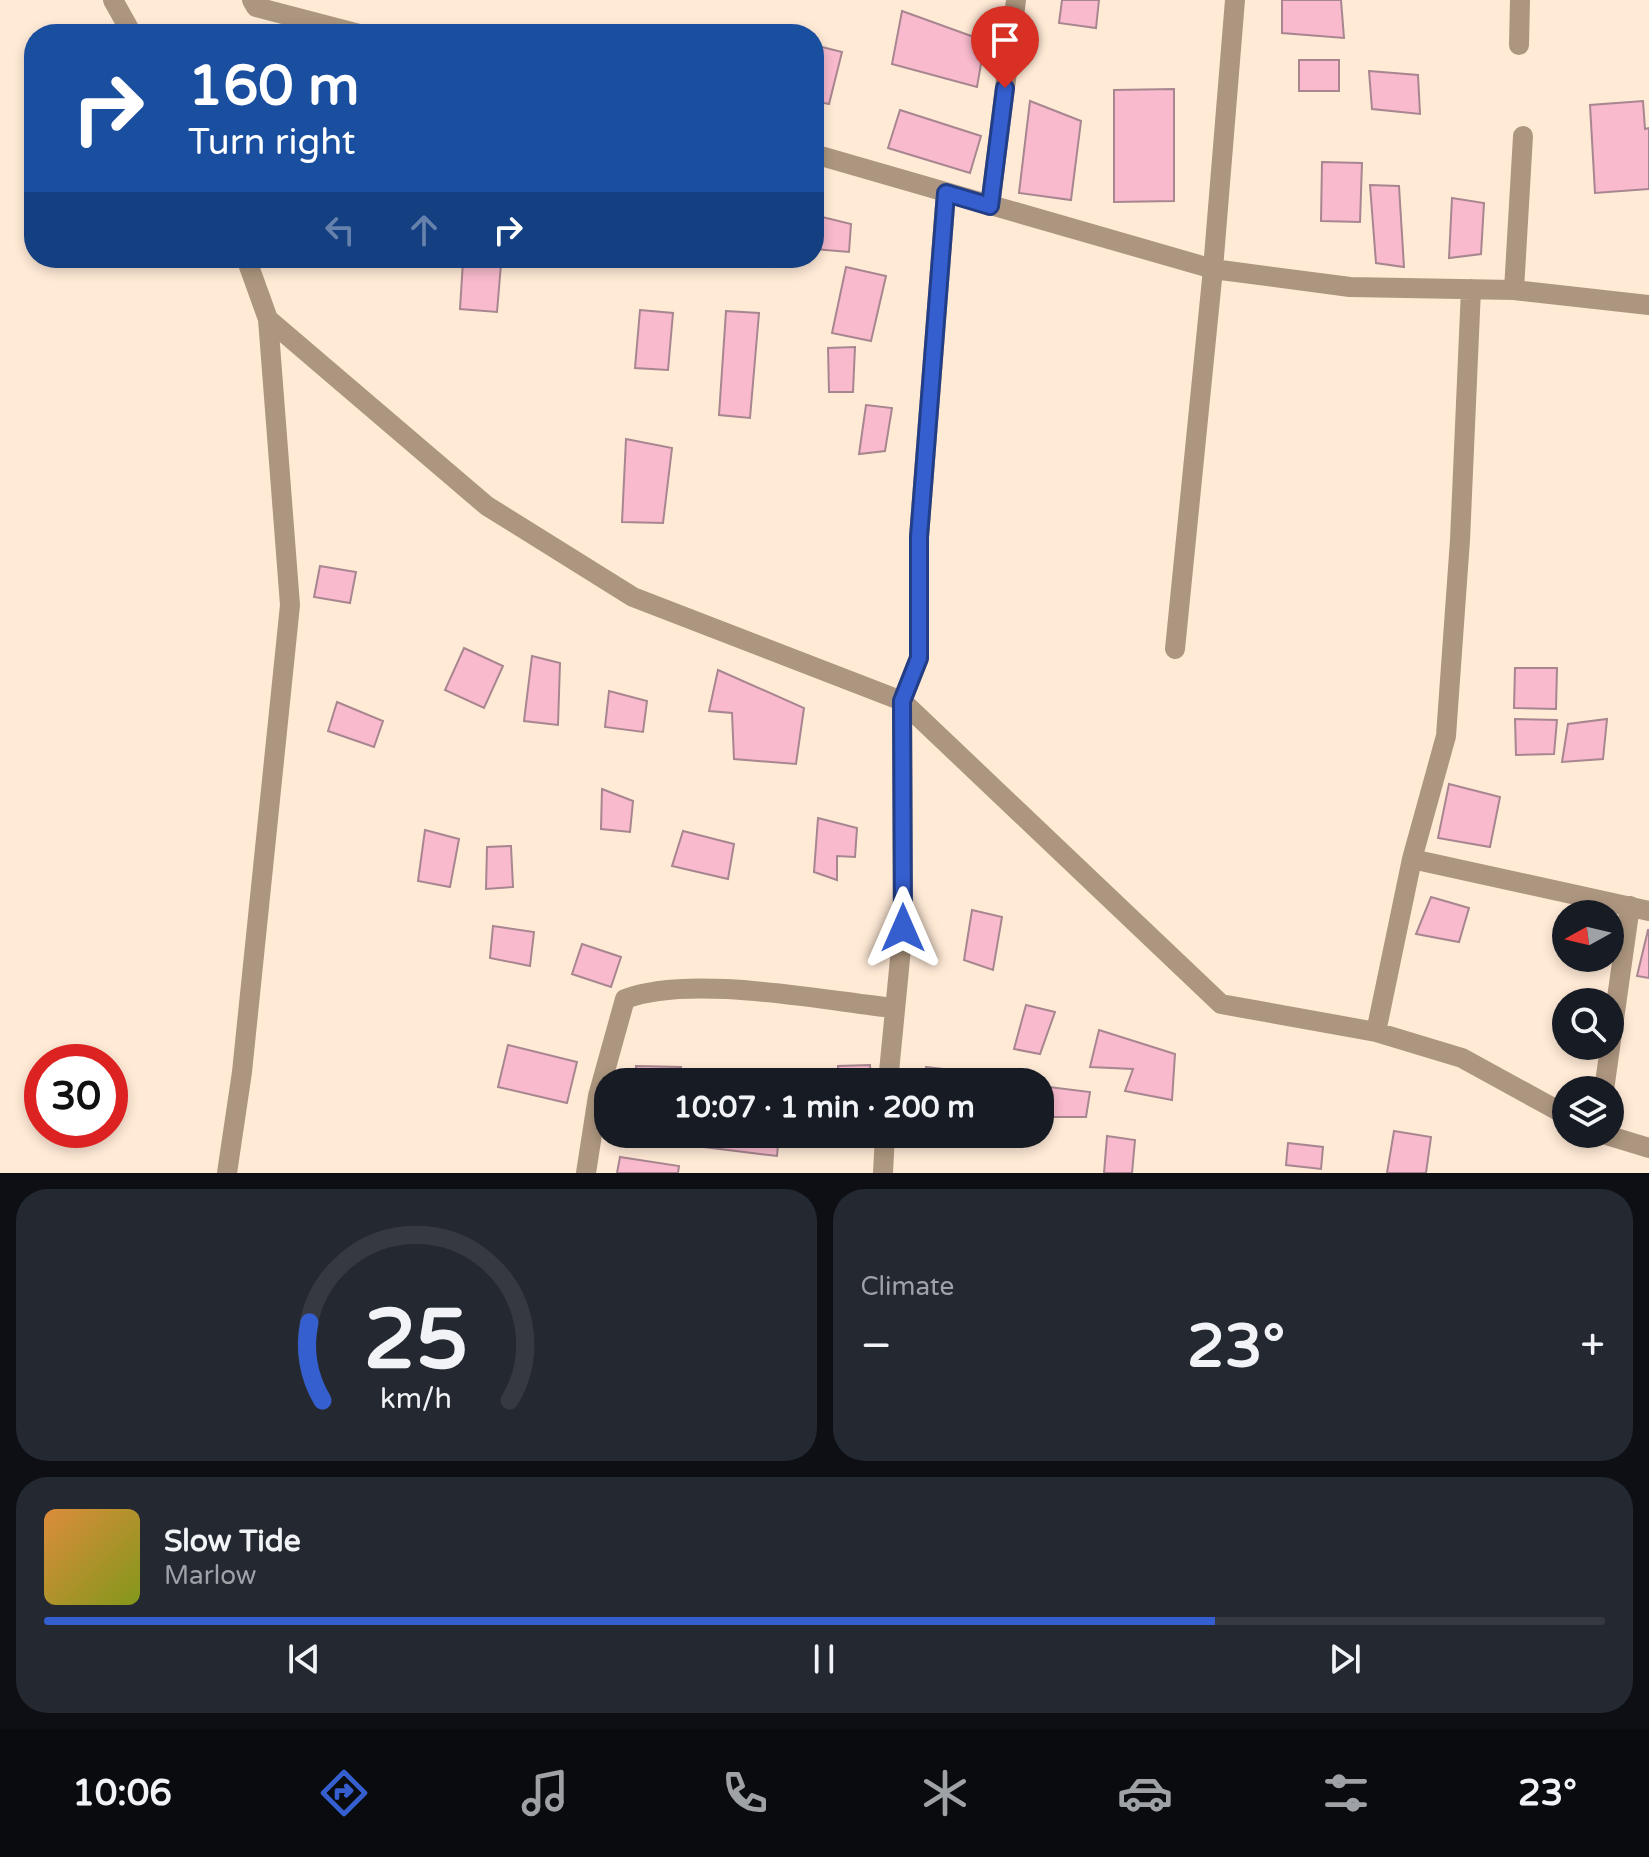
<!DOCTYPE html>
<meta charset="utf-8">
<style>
:root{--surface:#171b24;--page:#242831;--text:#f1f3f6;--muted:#9ea1a6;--line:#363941;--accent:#355fcf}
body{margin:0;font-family:"Varela Round",sans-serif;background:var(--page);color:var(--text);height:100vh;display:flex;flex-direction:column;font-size:30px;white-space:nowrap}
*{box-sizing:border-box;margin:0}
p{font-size:26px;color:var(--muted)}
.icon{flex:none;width:44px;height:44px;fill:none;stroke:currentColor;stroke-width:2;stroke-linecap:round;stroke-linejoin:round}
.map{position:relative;height:1173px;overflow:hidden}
.drawer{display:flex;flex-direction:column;gap:16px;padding:16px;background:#0d0f14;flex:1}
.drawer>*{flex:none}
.guide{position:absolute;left:24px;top:24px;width:800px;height:244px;border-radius:32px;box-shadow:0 4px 12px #0003;background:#1a4fa0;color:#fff;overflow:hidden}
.needle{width:52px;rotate:262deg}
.tools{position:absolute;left:1552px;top:900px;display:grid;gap:16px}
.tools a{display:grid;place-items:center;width:72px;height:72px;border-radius:50%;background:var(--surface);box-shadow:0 4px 12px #0003;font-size:40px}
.speed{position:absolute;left:24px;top:1044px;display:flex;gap:16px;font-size:40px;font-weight:700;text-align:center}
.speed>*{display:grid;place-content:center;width:104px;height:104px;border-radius:50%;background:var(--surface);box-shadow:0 4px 12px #0003;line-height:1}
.speed .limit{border:12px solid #d22;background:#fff;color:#111}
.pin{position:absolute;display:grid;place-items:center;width:68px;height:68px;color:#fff;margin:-82px -34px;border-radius:50% 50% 50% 0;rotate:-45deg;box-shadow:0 0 8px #0007}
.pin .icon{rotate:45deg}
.me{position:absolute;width:88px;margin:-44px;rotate:0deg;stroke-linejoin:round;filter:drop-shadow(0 0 6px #0008)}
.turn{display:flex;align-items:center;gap:28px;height:168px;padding:0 32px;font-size:36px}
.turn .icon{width:104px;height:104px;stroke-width:2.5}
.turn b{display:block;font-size:56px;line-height:68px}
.lanes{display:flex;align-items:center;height:76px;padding:0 32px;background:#0003;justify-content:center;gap:40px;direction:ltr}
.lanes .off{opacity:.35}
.big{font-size:60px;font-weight:800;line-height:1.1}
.drawer .card{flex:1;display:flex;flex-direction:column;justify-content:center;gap:12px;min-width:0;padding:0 28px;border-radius:32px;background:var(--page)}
.drawer .dial{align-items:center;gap:0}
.dial svg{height:208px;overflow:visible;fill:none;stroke:var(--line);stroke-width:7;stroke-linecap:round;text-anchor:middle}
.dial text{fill:var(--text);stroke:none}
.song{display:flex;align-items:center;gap:24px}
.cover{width:96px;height:96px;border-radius:12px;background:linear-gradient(135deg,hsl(30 70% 55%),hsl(70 70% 35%))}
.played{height:8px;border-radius:4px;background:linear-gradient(90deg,var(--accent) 75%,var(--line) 75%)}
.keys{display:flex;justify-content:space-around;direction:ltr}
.heat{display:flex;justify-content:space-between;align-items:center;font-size:44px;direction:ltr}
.drawer .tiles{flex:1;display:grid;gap:16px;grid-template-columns:1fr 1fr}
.card:last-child{grid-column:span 2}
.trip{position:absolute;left:594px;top:1068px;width:460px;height:80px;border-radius:32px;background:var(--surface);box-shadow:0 4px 12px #0003;font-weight:800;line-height:80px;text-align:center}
.menu{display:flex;height:128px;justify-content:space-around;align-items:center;background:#090b0e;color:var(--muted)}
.menu .icon{width:56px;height:56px}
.menu .active{color:var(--accent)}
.menu b{font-size:36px;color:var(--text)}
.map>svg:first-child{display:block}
.building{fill:#f8bacc;stroke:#a88690;stroke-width:2}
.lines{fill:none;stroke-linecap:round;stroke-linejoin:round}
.street{stroke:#ad967f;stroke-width:20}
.route-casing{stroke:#223e87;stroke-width:20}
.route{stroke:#355fcf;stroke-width:14}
</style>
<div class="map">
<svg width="1649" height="1173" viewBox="0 0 1649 1173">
<rect width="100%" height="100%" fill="#ffead6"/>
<!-- building -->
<path class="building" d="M1062 0H1099L1096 28 1059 23Z
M1282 0H1341L1344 38 1282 33Z
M902 11 985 41 977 87 892 64Z
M814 45 842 52 829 104 814 101Z
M1299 60H1339V91H1299Z
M1369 71 1418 75 1420 114 1372 109Z
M1174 89V201L1114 202V90Z
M1030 101 1081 121 1071 200 1019 193Z
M1643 101 1645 129 1649 128V189L1595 193 1590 105Z
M900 110 981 136 970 173 888 148Z
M1322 162 1362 163 1360 222 1321 221Z
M1370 185 1399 186 1404 267 1376 263Z
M1452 198 1484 203 1481 254 1449 258Z
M814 215 851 224 849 252 814 249Z
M728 258H773L771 267Z
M463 261 501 264 497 312 460 309Z
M846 267 886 276 871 341 832 333Z
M640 310 673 313 668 370 635 368Z
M726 311 759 313 750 418 719 415Z
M855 347 853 392H829L828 348Z
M866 405 892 408 885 451 859 454Z
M626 439 672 448 663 523 622 522Z
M320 566 356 572 350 603 314 597Z
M464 648 503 666 484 708 445 690Z
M532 656 560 663 558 725 524 721Z
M1515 668H1557L1556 709 1514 708Z
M718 670 804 708 796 764 734 759 732 713 709 711Z
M609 691 647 701 643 732 605 727Z
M337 702 383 721 374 747 328 731Z
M1515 719 1557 720 1554 754 1516 755Z
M1607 719 1603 759 1562 762 1568 724Z
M1449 784 1500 797 1490 847 1438 838Z
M602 789 633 801 630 832 601 829Z
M818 818 857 828 855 857 837 856V880L814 872Z
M425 830 459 839 450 887 418 881Z
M683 831 734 844 728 879 672 866Z
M511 846 513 887 486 889 487 847Z
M1431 897 1469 908 1459 942 1416 934Z
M972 910 1002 917 993 970 964 960Z
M493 926 534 932 530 966 490 958Z
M1648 930H1649V978L1637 976Z
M582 944 621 957 611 987 572 974Z
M1026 1005 1055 1012 1040 1054 1014 1049Z
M1099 1030 1175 1054 1172 1100 1125 1091 1133 1069 1090 1067Z
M508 1045 577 1062 567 1103 498 1087Z
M870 1065 871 1082H838V1066Z
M636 1066 681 1067V1082H636Z
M926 1067 961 1071 958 1082H924Z
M1049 1087 1090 1092 1086 1117H1048Z
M1394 1131 1431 1137 1426 1173H1387Z
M696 1134H779L777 1156 696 1146Z
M1107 1136 1135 1140 1132 1173H1104Z
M1288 1143 1323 1147 1321 1169 1286 1165Z
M620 1157 679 1166 678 1173H617Z"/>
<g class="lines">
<!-- street -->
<path class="street" d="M113 0 132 34
M252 0 256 7 359 34
M1519 45 1520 0
M814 154 1213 269 1350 287 1514 290 1649 305
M990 206 1016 0
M1514 290 1523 136
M268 319 487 506 633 597 902 701 1221 1004 1376 1032 1462 1058 1566 1115
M1175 649 1213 269 1235 0
M1412 859 1649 911
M1376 1032 1412 859 1446 736 1460 540 1471 289
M888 1082 903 928 902 701 919 658V537L946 193
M1604 1090 1630 906
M1603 1134 1649 1148
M227 1173 242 1072 290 605 268 319 246 258
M586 1173 598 1096 625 999C690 974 820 1000 893 1008
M883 1173 885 1134"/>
</g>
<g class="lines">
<defs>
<path id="route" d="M903 928 902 701 919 658V537L946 193 990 206 1005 88"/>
</defs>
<!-- route casing -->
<use href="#route" class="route-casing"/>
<!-- route -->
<use href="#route" class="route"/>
</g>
</svg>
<div class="tools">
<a><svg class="needle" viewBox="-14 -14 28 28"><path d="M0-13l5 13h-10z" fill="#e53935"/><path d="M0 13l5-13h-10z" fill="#9ea1a6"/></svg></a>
<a><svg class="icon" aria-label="search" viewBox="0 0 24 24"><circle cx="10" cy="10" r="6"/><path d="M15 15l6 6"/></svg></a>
<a><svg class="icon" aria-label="layers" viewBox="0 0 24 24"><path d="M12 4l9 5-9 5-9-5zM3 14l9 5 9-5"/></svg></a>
</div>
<div class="speed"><div class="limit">30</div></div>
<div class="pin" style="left:1005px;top:88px;background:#d93025"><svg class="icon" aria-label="arrive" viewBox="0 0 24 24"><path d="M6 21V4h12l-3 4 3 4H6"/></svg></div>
<svg class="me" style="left:903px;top:928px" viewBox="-20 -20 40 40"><path d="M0-17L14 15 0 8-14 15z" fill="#355fcf" stroke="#fff" stroke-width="4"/></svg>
<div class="trip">10:07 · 1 min · 200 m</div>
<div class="guide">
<div class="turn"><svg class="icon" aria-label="right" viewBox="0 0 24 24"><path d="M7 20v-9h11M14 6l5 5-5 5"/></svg><div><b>160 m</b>Turn right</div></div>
<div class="lanes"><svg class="icon off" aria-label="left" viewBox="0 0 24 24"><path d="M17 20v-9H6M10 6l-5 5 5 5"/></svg><svg class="icon off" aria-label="ahead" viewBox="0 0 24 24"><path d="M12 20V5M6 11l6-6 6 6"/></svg><svg class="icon" aria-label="right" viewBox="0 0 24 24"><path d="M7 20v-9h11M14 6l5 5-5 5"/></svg></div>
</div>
</div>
<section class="drawer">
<div class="tiles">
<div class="card dial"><svg viewBox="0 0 100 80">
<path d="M14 69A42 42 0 1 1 86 69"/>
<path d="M14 69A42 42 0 0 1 9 39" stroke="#355fcf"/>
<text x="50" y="56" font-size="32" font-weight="700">25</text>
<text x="50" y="72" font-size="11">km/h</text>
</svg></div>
<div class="card"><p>Climate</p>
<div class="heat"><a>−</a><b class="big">23°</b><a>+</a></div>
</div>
<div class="card">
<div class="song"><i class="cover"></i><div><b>Slow Tide</b><p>Marlow</p></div></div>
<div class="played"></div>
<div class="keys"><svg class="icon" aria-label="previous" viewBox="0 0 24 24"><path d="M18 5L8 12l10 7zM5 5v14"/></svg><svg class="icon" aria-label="pause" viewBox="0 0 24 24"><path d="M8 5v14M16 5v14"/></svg><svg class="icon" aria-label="next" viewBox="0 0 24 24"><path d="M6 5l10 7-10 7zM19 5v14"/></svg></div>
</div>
</div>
</section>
<nav class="menu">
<b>10:06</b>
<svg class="icon active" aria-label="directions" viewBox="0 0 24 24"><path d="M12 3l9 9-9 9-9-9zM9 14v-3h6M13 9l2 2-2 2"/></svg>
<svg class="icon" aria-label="music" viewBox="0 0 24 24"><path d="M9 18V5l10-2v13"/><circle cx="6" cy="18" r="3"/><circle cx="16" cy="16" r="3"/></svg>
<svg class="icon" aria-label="phone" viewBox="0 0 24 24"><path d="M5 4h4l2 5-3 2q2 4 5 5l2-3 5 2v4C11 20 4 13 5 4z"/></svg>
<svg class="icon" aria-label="climate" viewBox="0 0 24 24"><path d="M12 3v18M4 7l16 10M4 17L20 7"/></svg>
<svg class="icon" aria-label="car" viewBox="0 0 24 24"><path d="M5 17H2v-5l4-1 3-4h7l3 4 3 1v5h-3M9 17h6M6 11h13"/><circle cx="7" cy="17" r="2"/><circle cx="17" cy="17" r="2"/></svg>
<svg class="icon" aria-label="filters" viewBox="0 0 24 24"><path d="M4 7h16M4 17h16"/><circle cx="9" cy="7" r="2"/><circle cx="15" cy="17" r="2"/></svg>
<b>23°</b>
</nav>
